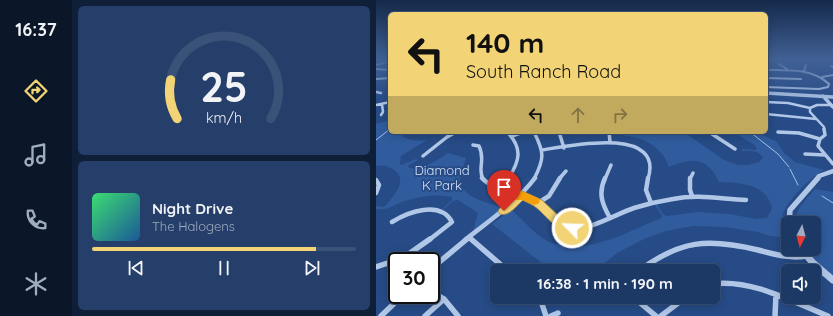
<!DOCTYPE html>
<meta charset="utf-8">
<style>
:root{--surface:#1c3864;--page:#253f6a;--text:#f1f3f6;--muted:#a0acbf;--line:#3a5278;--accent:#f2d476}
body{margin:0;font-family:Quicksand,sans-serif;background:var(--page);color:var(--text);height:100vh;display:flex;flex-direction:column;font-size:15px;white-space:nowrap}
*{box-sizing:border-box;margin:0}
p{font-size:13px;color:var(--muted)}
.icon{flex:none;width:22px;height:22px;fill:none;stroke:currentColor;stroke-width:2;stroke-linecap:round;stroke-linejoin:round}
.map{position:relative;flex:1;overflow:hidden}
.details{display:flex;flex-direction:column;gap:6px;padding:6px;background:#0f1f37;width:304px}
.details>*{flex:none}
.guide{position:absolute;left:12px;top:12px;width:380px;height:122px;border-radius:6px;box-shadow:0 2px 10px #0003,0 0 0 1px var(--line);background:#f2d476;color:#111;overflow:hidden}
.needle{width:26px;rotate:186deg}
.controls{position:absolute;left:405px;top:216px;display:grid;gap:8px}
.controls a{display:grid;place-items:center;width:40px;height:40px;border-radius:6px;background:var(--surface);box-shadow:0 2px 10px #0003,0 0 0 1px var(--line);font-size:20px}
.speed{position:absolute;left:12px;top:252px;display:flex;gap:8px;font-size:20px;font-weight:700;text-align:center}
.speed>*{display:grid;place-content:center;width:52px;height:52px;border-radius:50%;background:var(--surface);box-shadow:0 2px 10px #0003,0 0 0 1px var(--line);line-height:1}
.speed .limit{border:2px solid #111;border-radius:6px;background:#fff;color:#111}
.pin{position:absolute;display:grid;place-items:center;width:34px;height:34px;color:#fff;margin:-41px -17px;border-radius:50% 50% 50% 0;rotate:-45deg;box-shadow:0 0 4px #0007}
.pin .icon{rotate:45deg}
.me{position:absolute;width:44px;margin:-22px;rotate:294deg;stroke-linejoin:round;filter:drop-shadow(0 0 3px #0008)}
.turn{display:flex;align-items:center;gap:14px;height:84px;padding:0 12px;font-size:18px}
.turn .icon{width:52px;height:52px;stroke-width:2.5}
.turn b{display:block;font-size:28px;line-height:34px}
.lanes{display:flex;align-items:center;height:38px;padding:0 12px;background:#0003;justify-content:center;gap:20px;direction:ltr}
.lanes .off{opacity:.35}
.details .tile{flex:1;display:flex;flex-direction:column;justify-content:center;gap:6px;min-width:0;padding:0 14px;border-radius:6px;background:var(--page)}
.details .dial{align-items:center;gap:0}
.dial svg{height:104px;overflow:visible;fill:none;stroke:var(--line);stroke-width:7;stroke-linecap:round;text-anchor:middle}
.dial text{fill:var(--text);stroke:none}
.song{display:flex;align-items:center;gap:12px}
.cover{width:48px;height:48px;border-radius:6px;background:linear-gradient(135deg,hsl(140 70% 55%),hsl(210 70% 35%))}
.played{height:4px;border-radius:2px;background:linear-gradient(90deg,var(--accent) 85%,var(--line) 85%)}
.keys{display:flex;justify-content:space-around;direction:ltr}
.trip{position:absolute;left:114px;top:264px;width:230px;height:40px;border-radius:6px;background:var(--surface);box-shadow:0 2px 10px #0003,0 0 0 1px var(--line);font-weight:800;line-height:40px;text-align:center}
main{display:flex;flex:1;min-height:0}
.menu{display:flex;flex-direction:column;width:72px;justify-content:space-around;align-items:center;background:#0b1628;color:var(--muted)}
.menu .icon{width:28px;height:28px}
.menu .on{color:var(--accent)}
.menu b{font-size:18px;color:var(--text)}
.map>svg:first-child{display:block}
.green{fill:#305c9e}
.lines{fill:none;stroke-linecap:round;stroke-linejoin:round}
.stream{stroke:#a5c1e9;stroke-width:1}
.minor-far4{stroke:#b1c7e8;stroke-width:2}
.minor-far3{stroke:#b1c7e8;stroke-width:2.5}
.minor-far2{stroke:#b1c7e8;stroke-width:3.5}
.minor-far1{stroke:#b1c7e8;stroke-width:4.5}
.minor{stroke:#b1c7e8;stroke-width:5.5}
.tertiary-far3{stroke:#b1c7e8;stroke-width:3.5}
.tertiary-far2{stroke:#b1c7e8;stroke-width:4.5}
.tertiary-far1{stroke:#b1c7e8;stroke-width:5.5}
.tertiary{stroke:#b1c7e8;stroke-width:7}
.route{fill:#f2d476;stroke:#9d8a4d}
.slow{fill:#f59e0b}
.labels{text-anchor:middle;dominant-baseline:central;stroke-width:4;stroke-linejoin:round;paint-order:stroke}
.park-label{font-size:13px;fill:#d5e2f7;stroke:#264b86}
</style>
<main>
<nav class="menu">
<b>16:37</b>
<svg class="icon on" aria-label="directions" viewBox="0 0 24 24"><path d="M12 3l9 9-9 9-9-9zM9 14v-3h6M13 9l2 2-2 2"/></svg>
<svg class="icon" aria-label="music" viewBox="0 0 24 24"><path d="M9 18V5l10-2v13"/><circle cx="6" cy="18" r="3"/><circle cx="16" cy="16" r="3"/></svg>
<svg class="icon" aria-label="phone" viewBox="0 0 24 24"><path d="M5 4h4l2 5-3 2q2 4 5 5l2-3 5 2v4C11 20 4 13 5 4z"/></svg>
<svg class="icon" aria-label="climate" viewBox="0 0 24 24"><path d="M12 3v18M4 7l16 10M4 17L20 7"/></svg>
</nav>
<section class="details">
<div class="tile dial"><svg viewBox="0 0 100 80">
<path d="M14 69A42 42 0 1 1 86 69"/>
<path d="M14 69A42 42 0 0 1 9 39" stroke="#f2d476"/>
<text x="50" y="56" font-size="32" font-weight="700">25</text>
<text x="50" y="72" font-size="11">km/h</text>
</svg></div>
<div class="tile">
<div class="song"><i class="cover"></i><div><b>Night Drive</b><p>The Halogens</p></div></div>
<div class="played"></div>
<div class="keys"><svg class="icon" aria-label="previous" viewBox="0 0 24 24"><path d="M18 5L8 12l10 7zM5 5v14"/></svg><svg class="icon" aria-label="pause" viewBox="0 0 24 24"><path d="M8 5v14M16 5v14"/></svg><svg class="icon" aria-label="next" viewBox="0 0 24 24"><path d="M6 5l10 7-10 7zM19 5v14"/></svg></div>
</div>
</section>
<div class="map">
<svg width="457" height="316" viewBox="0 0 457 316">
<rect width="100%" height="100%" fill="#264b86"/>
<!-- green -->
<path class="green" d="M14 120V132H30L26 136C34 141 41 141 51 140L25 156 24 163 25 165 40 159 42 160 32 166 33 168C49 169 60 161 72 153L90 158C89 165 83 172 84 180 85 198 114 203 127 208L97 231 102 213 82 200 77 201 67 210 66 209 76 200V197C60 194 45 196 29 201 19 204 11 211 0 209V206L8 207C18 196 35 178 15 168 9 165 7 165 0 166V124Z
M248 132H308L348 160 362 165H372L383 162 387 158C383 150 375 151 366 151V149L380 150 381 148 377 144 357 132H385L387 135 401 142 408 153 419 162 448 170C436 176 408 203 407 216 407 223 410 231 412 238L394 236 382 232 348 227 317 226 290 231 268 239 241 253 219 271H176L116 224 135 210C149 220 170 251 190 243L194 231H197L193 244 196 247C228 246 256 230 285 218L286 216 279 205 281 204 288 215 292 216 322 212 353 214 380 219 391 218 396 208C390 183 363 183 343 182 331 157 317 157 293 167 287 148 268 137 249 136Z
M439 189 457 192V276L439 260 430 249H438V223H418C420 208 430 200 439 189Z"/>
<g class="lines">
<!-- stream -->
<path class="stream" d="M374 132 402 154 413 167
M0 140 14 129
M414 169 422 185
M446 196 457 203"/>
<!-- minor-far4 -->
<path class="minor-far4" d="M403 64 411 69
M0 65 14 61
M455 66 457 67
M0 69 14 70
M390 70C412 70 436 68 453 84L452 87 443 89 390 87
M428 71 430 65
M446 77 457 75
M390 78 425 79
M0 79 14 78"/>
<!-- minor-far3 -->
<path class="minor-far3" d="M0 92 5 93
M390 102 412 103 434 108
M0 105 14 102
M390 114 440 119
M5 115 7 112 6 104
M448 130V127L434 112V108L441 105H455"/>
<!-- minor-far2 -->
<path class="minor-far2" d="M448 129 449 135 444 139 442 146 457 164
M131 132C147 148 144 161 132 179
M158 132C168 152 169 158 158 179
M183 132 188 148
M233 132 234 142
M333 132 359 149
M402 132 423 133 444 139
M136 136 147 132
M97 145 103 146C110 160 101 169 107 179
M166 150C191 146 289 125 272 179
M429 154 449 155
M47 156 71 137 80 132
M183 179 190 171
M229 179 235 165
M314 179 317 173"/>
<!-- minor-far1 -->
<path class="minor-far1" d="M106 178C117 190 136 191 150 197 168 204 176 224 195 228 213 231 240 214 258 208 271 204 284 201 297 199 322 194 345 199 370 200
M229 178C222 193 226 204 234 218
M272 178 270 190 275 203
M314 178V190L316 196
M0 180 3 185 0 193
M125 188 133 178
M162 203 173 196 184 178
M16 222C32 212 64 200 76 222L53 240
M93 237 96 240
M89 240C114 220 140 203 159 178"/>
<!-- minor -->
<path class="minor" d="M95 239 132 271
M0 267 27 258 54 239
M55 269 91 239
M263 271C304 240 332 238 382 250 398 254 413 259 430 256
M337 284C376 279 417 302 452 316
M55 291 68 299 82 316
M161 297 166 304 170 316
M257 297 280 316
M5 316 27 295
M49 316 68 299
M175 316 182 313
M285 316 310 297
M399 316 400 295"/>
<!-- tertiary-far3 -->
<path class="tertiary-far3" d="M390 93 457 97
M447 96 457 107"/>
<!-- tertiary-far2 -->
<path class="tertiary-far2" d="M441 179 443 176 457 171"/>
<!-- tertiary-far1 -->
<path class="tertiary-far1" d="M413 223 414 210 442 178"/>
<!-- tertiary -->
<path class="tertiary" d="M425 249 437 263 457 280"/>
</g>
<!-- sky -->
<linearGradient id="sky" x2="0" y2="1"><stop stop-color="#15294a"/><stop offset="0.57" stop-color="#416195"/><stop offset="1" stop-color="#416195" stop-opacity="0"/></linearGradient>
<rect width="457" height="104" fill="url(#sky)"/>
<!-- route -->
<path class="route" d="M146 191 166 200 186 219 201 224 202 228 201 231C183 237 170 214 158 206 155 204 150 202 147 200 140 206 133 217 124 214L122 211 124 208 142 192Z"/>
<!-- slow -->
<path class="slow" d="M146 191 162 198 164 201 162 204 158 205 146 200H140L138 197 142 192Z"/>
<g class="labels">
<!-- park labels -->
<g class="park-label">
<text x="66" y="170">Diamond<tspan x="66" dy="15">K Park</tspan></text>
</g>
</g>
</svg>
<div class="controls">
<a><svg class="needle" viewBox="-14 -14 28 28"><path d="M0-13l5 13h-10z" fill="#e53935"/><path d="M0 13l5-13h-10z" fill="#a0acbf"/></svg></a>
<a><svg class="icon" aria-label="sound" viewBox="0 0 24 24"><path d="M4 9h4l5-4v14l-5-4H4zM17 9q2 3 0 6"/></svg></a>
</div>
<div class="speed"><div class="limit">30</div></div>
<div class="pin" style="left:128px;top:211px;background:#d93025"><svg class="icon" aria-label="arrive" viewBox="0 0 24 24"><path d="M6 21V4h12l-3 4 3 4H6"/></svg></div>
<svg class="me" style="left:196px;top:228px" viewBox="-20 -20 40 40"><circle r="17" fill="#f2d476" stroke="#fff" stroke-width="3"/><path d="M0-11L8 9 0 5-8 9z" fill="#fff"/></svg>
<div class="trip">16:38 · 1 min · 190 m</div>
<div class="guide">
<div class="turn"><svg class="icon" aria-label="left" viewBox="0 0 24 24"><path d="M17 20v-9H6M10 6l-5 5 5 5"/></svg><div><b>140 m</b>South Ranch Road</div></div>
<div class="lanes"><svg class="icon" aria-label="left" viewBox="0 0 24 24"><path d="M17 20v-9H6M10 6l-5 5 5 5"/></svg><svg class="icon off" aria-label="ahead" viewBox="0 0 24 24"><path d="M12 20V5M6 11l6-6 6 6"/></svg><svg class="icon off" aria-label="right" viewBox="0 0 24 24"><path d="M7 20v-9h11M14 6l5 5-5 5"/></svg></div>
</div>
</div>
</main>
